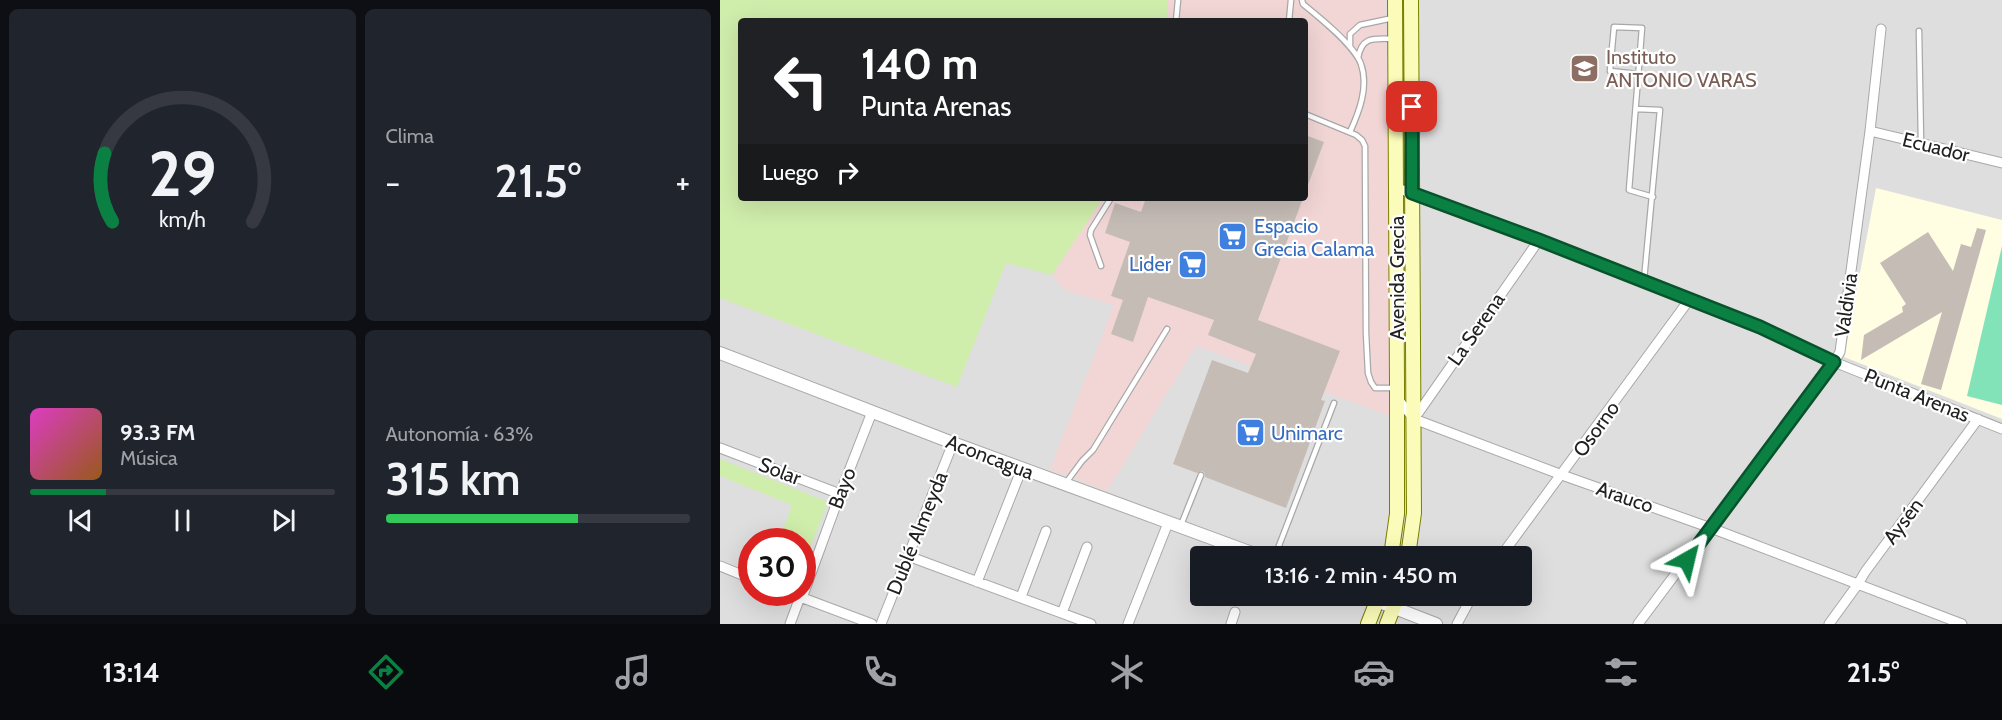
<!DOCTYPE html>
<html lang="es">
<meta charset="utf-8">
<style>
:root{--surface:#171b24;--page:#20242c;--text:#f1f3f6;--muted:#9ea1a6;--line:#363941;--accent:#0b8043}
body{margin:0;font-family:Cabin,sans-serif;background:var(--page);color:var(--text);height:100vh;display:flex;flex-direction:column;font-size:22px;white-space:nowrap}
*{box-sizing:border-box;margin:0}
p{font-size:20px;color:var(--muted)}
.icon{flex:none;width:33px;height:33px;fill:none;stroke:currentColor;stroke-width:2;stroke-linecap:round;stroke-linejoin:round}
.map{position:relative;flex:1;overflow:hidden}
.drawer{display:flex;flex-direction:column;gap:9px;padding:9px;background:#0d0f14;width:720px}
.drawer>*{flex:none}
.guide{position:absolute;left:18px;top:18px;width:570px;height:183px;border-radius:6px;box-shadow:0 6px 24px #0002;background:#202124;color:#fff;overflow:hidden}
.speed{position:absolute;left:18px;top:528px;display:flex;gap:12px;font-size:30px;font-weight:700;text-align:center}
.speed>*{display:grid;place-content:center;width:78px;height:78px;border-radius:50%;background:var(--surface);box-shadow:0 6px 24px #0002;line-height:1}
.speed .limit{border:9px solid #d22;background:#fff;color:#111}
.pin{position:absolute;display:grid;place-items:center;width:51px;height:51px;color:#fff;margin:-26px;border-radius:12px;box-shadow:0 3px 9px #0006}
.me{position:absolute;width:66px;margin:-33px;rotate:37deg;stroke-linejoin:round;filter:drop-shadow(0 0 4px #0008)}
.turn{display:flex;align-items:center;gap:21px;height:126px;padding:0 24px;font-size:27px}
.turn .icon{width:78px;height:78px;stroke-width:2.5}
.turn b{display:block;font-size:42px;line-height:51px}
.then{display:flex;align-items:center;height:57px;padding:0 24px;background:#0003;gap:12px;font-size:22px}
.big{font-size:45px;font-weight:600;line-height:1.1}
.drawer .tile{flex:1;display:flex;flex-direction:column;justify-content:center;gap:9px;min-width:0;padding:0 21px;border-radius:9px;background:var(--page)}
.drawer .dial{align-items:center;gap:0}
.dial svg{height:156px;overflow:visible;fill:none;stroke:var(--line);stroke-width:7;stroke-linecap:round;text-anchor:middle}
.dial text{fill:var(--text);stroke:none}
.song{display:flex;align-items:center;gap:18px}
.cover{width:72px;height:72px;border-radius:9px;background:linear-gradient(135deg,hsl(310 70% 55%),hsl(30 70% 35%))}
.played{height:6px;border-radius:3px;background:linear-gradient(90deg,var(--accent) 25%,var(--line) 25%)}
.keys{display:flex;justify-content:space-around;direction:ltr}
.heat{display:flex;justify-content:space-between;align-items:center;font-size:33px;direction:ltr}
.charge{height:9px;border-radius:4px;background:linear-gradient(90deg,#34c759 63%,var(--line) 0)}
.drawer .tiles{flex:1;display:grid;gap:9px;grid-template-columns:repeat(2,1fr)}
.trip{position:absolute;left:470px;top:546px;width:342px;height:60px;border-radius:6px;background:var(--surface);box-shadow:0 6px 24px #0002;font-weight:600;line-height:60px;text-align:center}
.dock{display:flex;height:96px;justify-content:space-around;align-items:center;background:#090b0e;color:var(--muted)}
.dock .icon{width:42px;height:42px}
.dock .active{color:var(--accent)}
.dock b{font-size:27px;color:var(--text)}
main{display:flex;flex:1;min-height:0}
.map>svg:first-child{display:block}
.residential{fill:#dfdede;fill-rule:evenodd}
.commercial{fill:#f2d6d6}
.education{fill:#fffde2}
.grass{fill:#cfedab}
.pitch{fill:#82e3b8}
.building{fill:#c6bcb6}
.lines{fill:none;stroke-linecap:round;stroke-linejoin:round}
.service-casing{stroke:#a8a8a8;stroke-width:7}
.minor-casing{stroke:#a8a8a8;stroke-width:11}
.tertiary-casing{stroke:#a8a8a8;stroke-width:14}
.secondary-casing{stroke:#797f00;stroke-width:16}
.service{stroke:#fff;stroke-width:4.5}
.minor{stroke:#fff;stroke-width:9}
.tertiary{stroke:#fff;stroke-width:12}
.secondary{stroke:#fcfcba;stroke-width:14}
.route-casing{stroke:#07532c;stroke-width:15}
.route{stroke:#0b8043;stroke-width:10}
.labels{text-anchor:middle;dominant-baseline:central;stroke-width:4.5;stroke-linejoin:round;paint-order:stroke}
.education-label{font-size:20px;fill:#785e54;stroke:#fff;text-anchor:start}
.street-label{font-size:20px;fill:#212121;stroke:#fff}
.shop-label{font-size:20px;fill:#366cbe;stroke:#fff;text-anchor:start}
</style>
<main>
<section class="drawer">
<div class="tiles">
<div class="tile dial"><svg viewBox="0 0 100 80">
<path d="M14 69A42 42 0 1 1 86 69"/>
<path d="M14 69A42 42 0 0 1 10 34" stroke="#0b8043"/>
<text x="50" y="56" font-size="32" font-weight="700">29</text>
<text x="50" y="72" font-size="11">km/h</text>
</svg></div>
<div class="tile"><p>Clima</p>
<div class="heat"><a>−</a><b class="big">21.5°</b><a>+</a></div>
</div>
<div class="tile">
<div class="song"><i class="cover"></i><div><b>93.3 FM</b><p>Música</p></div></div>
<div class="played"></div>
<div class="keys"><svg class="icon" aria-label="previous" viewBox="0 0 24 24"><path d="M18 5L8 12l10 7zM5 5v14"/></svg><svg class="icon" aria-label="pause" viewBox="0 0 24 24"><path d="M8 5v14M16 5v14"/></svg><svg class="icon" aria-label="next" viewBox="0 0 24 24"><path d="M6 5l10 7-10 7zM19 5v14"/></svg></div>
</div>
<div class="tile"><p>Autonomía · 63%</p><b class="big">315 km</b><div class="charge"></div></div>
</div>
</section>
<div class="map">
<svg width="1282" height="624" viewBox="0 0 1282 624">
<rect width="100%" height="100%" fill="#f1ede7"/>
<!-- residential -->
<path class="residential" d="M0 0H1282V624H0ZM21 21H585V198H21ZM32 542H82V592H32ZM480 556H801V596H480Z"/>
<!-- commercial -->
<path class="commercial" d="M448 0H666L671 416 476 346 387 491 330 469 394 305 345 290 332 275 383 198H585V21H446Z"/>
<!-- education -->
<path class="education" d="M1156 188 1282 220V419L1124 357Z"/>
<!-- grass -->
<path class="grass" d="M0 0H448L446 21H21V198H383L332 275 286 263 237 387 0 298Z
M0 459 108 502 83 566 82 542 59 541 72 505 0 476Z"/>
<!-- pitch -->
<path class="pitch" d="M1282 246V405L1247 396Z"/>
<!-- building -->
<path class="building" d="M585 135 604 142 586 190H585Z
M426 198H583L538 320 620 351 601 400 605 401 566 508 485 477V473L482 471 477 473 453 464 492 360 528 373 536 354 488 335 494 320 428 297 413 342 391 334 403 300 391 296 410 242 385 233 395 203 421 212Z
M1257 228 1266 230 1221 390 1201 384 1222 312 1141 360 1144 335 1183 312 1182 307 1186 304 1160 263 1208 232 1233 271 1241 244 1251 247Z"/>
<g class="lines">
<defs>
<path id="service" d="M582 0 583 4C599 17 634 45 641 64 649 87 639 112 630 132
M456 21 458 0
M569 21 571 0
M1199 31 1201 142
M630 47V34L640 25 673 18
M638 58C642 35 655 39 674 39
M918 74 890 71 894 27 922 28 909 190 933 197
M916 109 940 110 924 280
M585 114 636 135 642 140 645 146 646 333 648 373 651 382 655 388H675
M381 266 370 235 371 230 391 198
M345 484 362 461 373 450 447 329
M461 525 481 475
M555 556 614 403"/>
<path id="minor" d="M1150 131 1282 163
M677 188 815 238 1040 327 1114 362 1282 429
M677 398 694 419 842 475 991 528 1242 624
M694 419 819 240
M0 448 120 494
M188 556 371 624
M781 556 969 300
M0 566 32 579
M257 582 302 468
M67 592 152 624
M301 597 326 531
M82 598 120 494 152 412
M342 613 367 547
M70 624 80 597
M161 624 233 443
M408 624 448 523
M511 624 515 612
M737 624 752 596
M918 624 1114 362 1120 352 1150 131 1161 29
M1109 624 1138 584 1145 572 1258 419"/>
<path id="tertiary" d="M0 353 233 443 540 556
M644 596 716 624"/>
<path id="secondary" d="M671 556 677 514V387L675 0
M688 556 694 513 691 0
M648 624 659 596
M667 624 678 596"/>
</defs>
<!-- service casing -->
<use href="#service" class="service-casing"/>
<!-- minor casing -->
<use href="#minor" class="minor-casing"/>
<!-- tertiary casing -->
<use href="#tertiary" class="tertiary-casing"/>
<!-- secondary casing -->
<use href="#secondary" class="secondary-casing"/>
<!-- service -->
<use href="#service" class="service"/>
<!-- minor -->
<use href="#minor" class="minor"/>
<!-- tertiary -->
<use href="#tertiary" class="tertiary"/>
<!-- secondary -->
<use href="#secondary" class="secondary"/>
</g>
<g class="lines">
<defs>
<path id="route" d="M692 107V193L819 240 1040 327 1114 362 967 560"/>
</defs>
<!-- route casing -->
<use href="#route" class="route-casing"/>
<!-- route -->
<use href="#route" class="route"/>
</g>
<!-- icons -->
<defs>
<symbol id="school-square" viewBox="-11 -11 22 22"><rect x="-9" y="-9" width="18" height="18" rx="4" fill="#8d6e63" stroke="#fff"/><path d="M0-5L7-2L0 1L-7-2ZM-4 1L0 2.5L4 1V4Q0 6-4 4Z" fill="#fff"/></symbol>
<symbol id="supermarket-square" viewBox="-11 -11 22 22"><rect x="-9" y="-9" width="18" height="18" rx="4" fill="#3f7fe0" stroke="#fff"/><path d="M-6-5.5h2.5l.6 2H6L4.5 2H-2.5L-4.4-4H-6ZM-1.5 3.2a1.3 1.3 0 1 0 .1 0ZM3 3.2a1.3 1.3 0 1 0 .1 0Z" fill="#fff"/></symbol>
</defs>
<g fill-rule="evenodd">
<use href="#school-square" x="848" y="52" width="33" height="33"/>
<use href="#supermarket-square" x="496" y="220" width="33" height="33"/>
<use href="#supermarket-square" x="456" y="248" width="33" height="33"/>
<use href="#supermarket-square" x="514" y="416" width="33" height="33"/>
</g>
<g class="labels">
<!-- education labels -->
<g class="education-label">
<text x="886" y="57">Instituto<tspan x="886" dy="23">ANTONIO VARAS</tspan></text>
</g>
<!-- street labels -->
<g class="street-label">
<text transform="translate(1216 147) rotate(14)">Ecuador</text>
<text transform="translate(677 278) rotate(-90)">Avenida Grecia</text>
<text transform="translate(1126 305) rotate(-82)">Valdivia</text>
<text transform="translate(756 329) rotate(-55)">La Serena</text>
<text transform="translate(1197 395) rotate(22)">Punta Arenas</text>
<text transform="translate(876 429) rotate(-54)">Osorno</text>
<text transform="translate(270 457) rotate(21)">Aconcagua</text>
<text transform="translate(60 471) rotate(21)">Solar</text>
<text transform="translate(122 488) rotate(-69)">Bayo</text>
<text transform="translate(905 497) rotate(19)">Arauco</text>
<text transform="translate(1183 521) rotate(-53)">Aysén</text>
<text transform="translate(197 533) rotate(-68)">Dublé Almeyda</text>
</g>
<!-- shop labels -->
<g class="shop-label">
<text x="534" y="226">Espacio<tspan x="534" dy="23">Grecia Calama</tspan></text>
<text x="451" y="264" text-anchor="end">Lider</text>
<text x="551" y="433">Unimarc</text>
</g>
</g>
</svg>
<div class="speed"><div class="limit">30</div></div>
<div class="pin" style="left:692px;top:107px;background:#d93025"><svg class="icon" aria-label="arrive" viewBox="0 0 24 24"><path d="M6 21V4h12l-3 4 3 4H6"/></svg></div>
<svg class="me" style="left:967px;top:560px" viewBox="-20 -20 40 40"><path d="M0-17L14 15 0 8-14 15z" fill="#0b8043" stroke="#fff" stroke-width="4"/></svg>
<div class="trip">13:16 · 2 min · 450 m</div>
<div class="guide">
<div class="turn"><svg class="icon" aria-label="left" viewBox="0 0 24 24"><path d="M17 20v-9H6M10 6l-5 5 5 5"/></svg><div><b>140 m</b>Punta Arenas</div></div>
<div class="then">Luego<svg class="icon" aria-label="right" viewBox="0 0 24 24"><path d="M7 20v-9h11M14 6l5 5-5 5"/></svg></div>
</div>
</div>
</main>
<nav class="dock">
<b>13:14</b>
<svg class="icon active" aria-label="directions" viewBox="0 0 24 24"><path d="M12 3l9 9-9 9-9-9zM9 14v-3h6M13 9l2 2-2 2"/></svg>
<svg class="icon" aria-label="music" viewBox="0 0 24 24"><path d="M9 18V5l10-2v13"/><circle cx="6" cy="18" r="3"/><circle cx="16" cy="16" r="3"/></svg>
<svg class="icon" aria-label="phone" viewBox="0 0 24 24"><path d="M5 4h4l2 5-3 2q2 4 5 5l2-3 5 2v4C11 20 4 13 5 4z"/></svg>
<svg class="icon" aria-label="climate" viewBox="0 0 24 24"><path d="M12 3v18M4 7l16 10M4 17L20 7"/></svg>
<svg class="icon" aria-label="car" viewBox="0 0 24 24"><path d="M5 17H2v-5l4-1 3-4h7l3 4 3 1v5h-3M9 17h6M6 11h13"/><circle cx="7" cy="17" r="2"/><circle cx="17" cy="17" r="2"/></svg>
<svg class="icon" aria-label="filters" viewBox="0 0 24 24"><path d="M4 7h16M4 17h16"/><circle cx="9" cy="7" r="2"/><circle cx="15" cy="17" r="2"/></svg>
<b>21.5°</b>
</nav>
